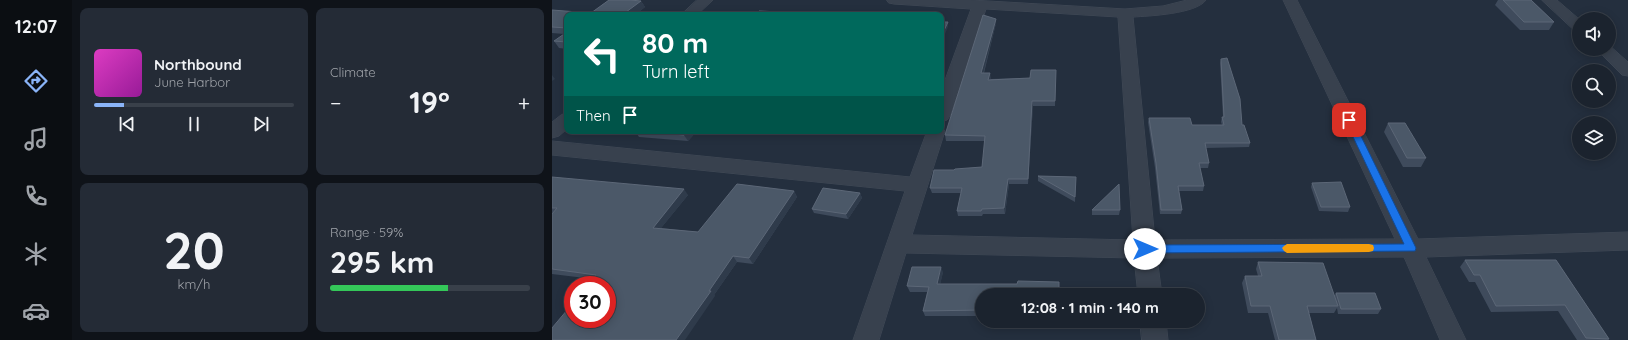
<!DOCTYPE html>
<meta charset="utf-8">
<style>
:root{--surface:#1b232e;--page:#242b36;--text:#f1f3f6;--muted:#a0a4aa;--line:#39404a;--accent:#8ab4f8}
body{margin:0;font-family:Quicksand,sans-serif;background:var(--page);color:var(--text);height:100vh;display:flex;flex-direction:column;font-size:15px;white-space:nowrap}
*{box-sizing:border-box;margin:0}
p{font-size:13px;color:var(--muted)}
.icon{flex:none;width:22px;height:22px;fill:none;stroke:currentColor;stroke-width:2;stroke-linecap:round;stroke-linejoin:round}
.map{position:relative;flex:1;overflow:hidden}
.side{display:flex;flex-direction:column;gap:8px;padding:8px;background:#0f1319;width:480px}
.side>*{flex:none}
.hud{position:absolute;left:12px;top:12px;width:380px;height:122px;border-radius:8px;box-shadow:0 2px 10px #0003,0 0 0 1px var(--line);background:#00695c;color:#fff;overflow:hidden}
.buttons{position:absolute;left:1020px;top:12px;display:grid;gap:8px}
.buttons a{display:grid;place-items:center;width:44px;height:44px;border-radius:50%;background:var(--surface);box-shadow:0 2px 10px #0003,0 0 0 1px var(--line);font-size:20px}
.speed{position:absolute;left:12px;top:276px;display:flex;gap:8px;font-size:20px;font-weight:700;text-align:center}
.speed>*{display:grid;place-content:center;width:52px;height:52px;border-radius:50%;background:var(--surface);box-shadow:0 2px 10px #0003,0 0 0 1px var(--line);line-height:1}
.speed .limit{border:6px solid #d22;background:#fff;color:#111}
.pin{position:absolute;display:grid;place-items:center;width:34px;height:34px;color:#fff;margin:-17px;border-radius:8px;box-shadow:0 2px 6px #0006}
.me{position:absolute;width:44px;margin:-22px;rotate:90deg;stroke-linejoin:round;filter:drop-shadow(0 0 3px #0008)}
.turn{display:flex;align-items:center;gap:14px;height:84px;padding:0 12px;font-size:18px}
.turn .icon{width:52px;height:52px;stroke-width:2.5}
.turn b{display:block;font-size:28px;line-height:34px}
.then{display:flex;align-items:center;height:38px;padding:0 12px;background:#0003;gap:8px;font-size:15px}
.big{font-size:30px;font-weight:700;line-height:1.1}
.side .widget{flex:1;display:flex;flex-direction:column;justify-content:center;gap:6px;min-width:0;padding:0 14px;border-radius:8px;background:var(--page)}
.side .dial{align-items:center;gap:0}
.dial b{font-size:52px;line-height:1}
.song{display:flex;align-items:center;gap:12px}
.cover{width:48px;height:48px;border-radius:6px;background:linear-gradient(135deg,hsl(310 70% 55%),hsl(300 70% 35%))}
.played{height:4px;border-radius:2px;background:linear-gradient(90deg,var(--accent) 15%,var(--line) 15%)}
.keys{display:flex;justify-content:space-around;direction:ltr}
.heat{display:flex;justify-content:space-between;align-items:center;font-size:22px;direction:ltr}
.charge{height:6px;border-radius:3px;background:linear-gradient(90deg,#34c759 59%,var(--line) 0)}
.side .tiles{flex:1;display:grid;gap:8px;grid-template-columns:repeat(2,1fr)}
.trip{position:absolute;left:423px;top:288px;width:230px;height:40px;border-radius:20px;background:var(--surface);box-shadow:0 2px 10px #0003,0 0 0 1px var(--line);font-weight:700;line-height:40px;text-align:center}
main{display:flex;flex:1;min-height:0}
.dock{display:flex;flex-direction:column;width:72px;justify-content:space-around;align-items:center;background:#0b0e12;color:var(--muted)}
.dock .icon{width:28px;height:28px}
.dock .current{color:var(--accent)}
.dock b{font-size:18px;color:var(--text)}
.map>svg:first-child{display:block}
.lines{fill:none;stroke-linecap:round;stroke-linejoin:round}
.minor-casing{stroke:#414a57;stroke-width:1}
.minor{fill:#38414e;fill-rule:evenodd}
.wall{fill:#3f4b5c}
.shaded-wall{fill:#2f3b4b}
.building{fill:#4b5868;stroke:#5c6777}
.route{fill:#1a73e8;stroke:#114b97}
.slow{fill:#f59e0b}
</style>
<main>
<nav class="dock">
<b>12:07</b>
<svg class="icon current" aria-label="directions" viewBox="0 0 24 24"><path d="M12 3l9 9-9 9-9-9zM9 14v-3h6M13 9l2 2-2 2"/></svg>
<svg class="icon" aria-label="music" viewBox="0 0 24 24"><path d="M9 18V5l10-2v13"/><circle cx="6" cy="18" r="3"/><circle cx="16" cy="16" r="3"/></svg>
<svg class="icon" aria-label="phone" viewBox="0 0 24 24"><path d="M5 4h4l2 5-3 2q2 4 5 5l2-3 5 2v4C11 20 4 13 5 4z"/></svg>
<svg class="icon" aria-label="climate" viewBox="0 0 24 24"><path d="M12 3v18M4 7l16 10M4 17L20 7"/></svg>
<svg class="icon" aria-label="car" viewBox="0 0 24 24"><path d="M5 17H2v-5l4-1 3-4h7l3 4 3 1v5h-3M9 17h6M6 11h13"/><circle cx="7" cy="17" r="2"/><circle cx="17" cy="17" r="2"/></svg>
</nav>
<section class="side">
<div class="tiles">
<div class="widget">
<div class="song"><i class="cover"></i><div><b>Northbound</b><p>June Harbor</p></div></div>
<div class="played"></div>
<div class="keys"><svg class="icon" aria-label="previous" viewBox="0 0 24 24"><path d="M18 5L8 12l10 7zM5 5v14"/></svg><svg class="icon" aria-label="pause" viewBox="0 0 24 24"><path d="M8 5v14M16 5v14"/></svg><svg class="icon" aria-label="next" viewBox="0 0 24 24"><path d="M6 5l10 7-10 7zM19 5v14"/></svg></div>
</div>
<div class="widget"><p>Climate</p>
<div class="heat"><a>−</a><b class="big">19°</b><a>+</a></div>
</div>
<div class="widget dial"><b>20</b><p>km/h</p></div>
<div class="widget"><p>Range · 59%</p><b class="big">295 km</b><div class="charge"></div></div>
</div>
</section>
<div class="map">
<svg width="1076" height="340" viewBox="0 0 1076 340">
<rect width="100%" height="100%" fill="#242f3e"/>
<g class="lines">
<defs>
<path id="minor" d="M145 0H161L145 15H129Z
M335 0H419L573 9 611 6 635 0H654C644 14 597 16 581 17L603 240 843 239 731 0H745L866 239 1076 232V250L874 257 914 340H888L852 257 605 258 610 295H586L582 258 354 253 327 340H301L353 191 0 155V141L358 177 375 131H389V126L393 131 360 235 581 240 566 17 434 9 398 116 395 120 389 122V91L419 9 342 4 337 3Z
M990 0H1005L1027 19V32L1022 30Z
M1057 45 1076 62V76L1070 75 1044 49H1057Z
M15 113V129L7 136 0 138V122L9 115Z
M588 321H614L616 340H590Z"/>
</defs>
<!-- minor casing -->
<use href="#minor" class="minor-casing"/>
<!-- minor -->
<use href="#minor" class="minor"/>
</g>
<!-- wall -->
<path class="wall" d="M57 0H78L89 1 93 7 83 15H15V49L7 48 2 41 12 34 0 33V10L39 13Z
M946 0H979L1002 22 997 30H968L943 5Z
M444 23 432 73 439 78 438 79 478 78 504 70 503 106H481L476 184H457L453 214H431L430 216H406L405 211 409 193H380L378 188 402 170 430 167 433 141H394L393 135Z
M669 59 690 125 698 143 697 147 654 148 657 163 656 168H648L652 186 651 191H627L630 210 629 214H608L603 168 596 122 597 118 640 125H670L669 122 670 117H671L668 63Z
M836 123 874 158 869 167H851L832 132Z
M45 131H145L136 141 87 137 85 134Z
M486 176 524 177 523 202 486 181Z
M0 177 136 195 109 228 146 232 242 191 245 197 201 264 185 262 162 295 163 296 41 279 0 274Z
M760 183 798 207 796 212 767 211 759 187Z
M308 193 310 198 296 219 262 213 260 209Z
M540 210H568L567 215H540Z
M913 260H1004L1057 339 1056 340H1025L1006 311 939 312 923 282H917L908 267Z
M706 262 782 296 784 293 829 309 826 314H786L785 308 782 313H757L764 340H723L716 313H696L690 283 693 276H706L704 269Z
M391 272 388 284H465L507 282V295H430V316H373L371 311 375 292H358L355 286Z"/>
<!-- shaded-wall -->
<path class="shaded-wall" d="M89 1 93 7 83 15H70Z
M228 12 230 15H225Z
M444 19V23L430 78 429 73Z
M396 22V27L389 43V37Z
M438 73 439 78 437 85 436 80Z
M0 75 3 79 0 81Z
M480 101 481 106 476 184V179Z
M136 131H145L136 141 132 135Z
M456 179 457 184 453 214 452 208Z
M132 189 136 195 105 233 101 228Z
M242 191 245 197 201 264 197 258Z
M308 193 310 198 296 219 294 214Z
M181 256 185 262 162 295 163 296 133 340H124Z
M389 267 391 272 387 290 385 284Z"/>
<!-- building -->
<path class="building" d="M57 0H78L89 1 70 15H15V28L0 27V10L39 13Z
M951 0H979L1002 22H972Z
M207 11 228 12 225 15H203Z
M431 15 444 19 429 73H438L436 80 478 78 479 70H504L503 101H480L476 179H456L452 208 430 209 429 211H405L410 188H378L382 170H402L403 169 430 167 433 136 393 135Z
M389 22H396L389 37Z
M15 32V42L2 41Z
M675 58 688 99 690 125H692L698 143H653L657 163H647L652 186H626L630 210H609L604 163 597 118H638L640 125H672L670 117H672L669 59Z
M836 123H853L874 158H855Z
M83 131H136L132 135Z
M486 176 524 177 523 197Z
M0 177 132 189 101 228 146 232 185 184 242 191 197 258 181 256 157 291H159L124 340H0V328L21 303V319H55V285H36L44 275 0 269V214L5 208H0Z
M789 182 798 207H769L760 183Z
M567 184 568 210H540Z
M271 188 308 193 294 214 260 209Z
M913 260H1004L1057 339 1034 338 1013 305 944 306 928 275H922Z
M706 262 771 263 786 306H755L764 340H727L718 306H699L693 276H710Z
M360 267H389L385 284H465L466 281 507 282V295H430V310L371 311 377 287 355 286Z
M784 293H823L829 309H789Z"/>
<!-- route -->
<path class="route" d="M797 118 801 120 864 248 863 251 593 253 590 252 588 249 590 246 593 245 852 244 793 120Z"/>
<!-- slow -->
<path class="slow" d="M735 244H817L821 245 822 248 821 251 817 252 735 253 732 251 730 248 732 246Z"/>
</svg>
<div class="buttons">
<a><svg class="icon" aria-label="sound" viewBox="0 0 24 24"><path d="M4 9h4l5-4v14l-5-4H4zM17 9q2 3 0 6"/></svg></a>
<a><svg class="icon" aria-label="search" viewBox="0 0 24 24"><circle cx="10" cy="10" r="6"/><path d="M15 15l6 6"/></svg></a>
<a><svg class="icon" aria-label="layers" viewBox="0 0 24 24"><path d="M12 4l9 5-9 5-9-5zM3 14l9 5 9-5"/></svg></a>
</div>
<div class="speed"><div class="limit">30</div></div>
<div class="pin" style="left:797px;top:120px;background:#d93025"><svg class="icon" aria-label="arrive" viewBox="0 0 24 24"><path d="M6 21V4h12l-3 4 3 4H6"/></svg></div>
<svg class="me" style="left:593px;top:249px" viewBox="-20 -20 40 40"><circle r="19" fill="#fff"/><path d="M0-13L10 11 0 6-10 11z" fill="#1a73e8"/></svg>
<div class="trip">12:08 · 1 min · 140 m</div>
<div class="hud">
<div class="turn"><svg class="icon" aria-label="left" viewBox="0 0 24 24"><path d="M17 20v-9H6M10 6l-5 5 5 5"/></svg><div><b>80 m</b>Turn left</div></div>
<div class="then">Then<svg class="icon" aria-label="arrive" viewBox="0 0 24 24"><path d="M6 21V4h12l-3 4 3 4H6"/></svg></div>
</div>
</div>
</main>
